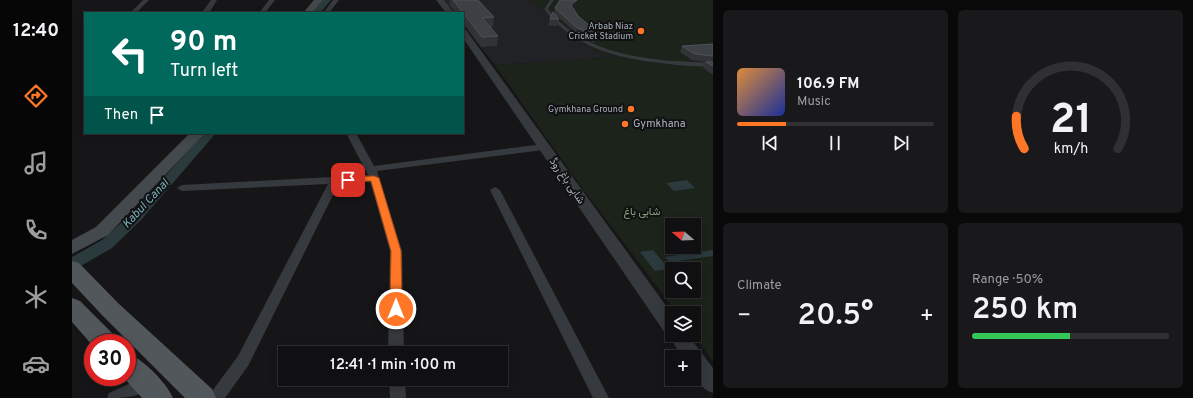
<!DOCTYPE html>
<meta charset="utf-8">
<style>
:root{--surface:#101012;--page:#19191b;--text:#f1f3f6;--muted:#9c9d9f;--line:#303032;--accent:#ff7626}
body{margin:0;font-family:Overpass,Vazirmatn,sans-serif;background:var(--page);color:var(--text);height:100vh;display:flex;flex-direction:column;font-size:15px;white-space:nowrap}
*{box-sizing:border-box;margin:0}
p{font-size:13px;color:var(--muted)}
.icon{flex:none;width:22px;height:22px;fill:none;stroke:currentColor;stroke-width:2;stroke-linecap:round;stroke-linejoin:round}
.map{position:relative;flex:1;overflow:hidden}
.sheet{display:flex;flex-direction:column;gap:10px;padding:10px;background:#09090a;width:480px}
.sheet>*{flex:none}
.banner{position:absolute;left:12px;top:12px;width:380px;height:122px;border-radius:0px;box-shadow:0 2px 10px #0003,0 0 0 1px var(--line);background:#00695c;color:#fff;overflow:hidden}
.needle{width:26px;rotate:289deg}
.buttons{position:absolute;left:593px;top:218px;display:grid;gap:8px}
.buttons a{display:grid;place-items:center;width:36px;height:36px;border-radius:0px;background:var(--surface);box-shadow:0 2px 10px #0003,0 0 0 1px var(--line);font-size:20px}
.speed{position:absolute;left:12px;top:334px;display:flex;gap:8px;font-size:20px;font-weight:700;text-align:center}
.speed>*{display:grid;place-content:center;width:52px;height:52px;border-radius:50%;background:var(--surface);box-shadow:0 2px 10px #0003,0 0 0 1px var(--line);line-height:1}
.speed .limit{border:6px solid #d22;background:#fff;color:#111}
.pin{position:absolute;display:grid;place-items:center;width:34px;height:34px;color:#fff;margin:-17px;border-radius:8px;box-shadow:0 2px 6px #0006}
.me{position:absolute;width:44px;margin:-22px;rotate:0deg;stroke-linejoin:round;filter:drop-shadow(0 0 3px #0008)}
.turn{display:flex;align-items:center;gap:14px;height:84px;padding:0 20px;font-size:18px}
.turn .icon{width:52px;height:52px;stroke-width:2.5}
.turn b{display:block;font-size:28px;line-height:34px}
.then{display:flex;align-items:center;height:38px;padding:0 20px;background:#0003;gap:8px;font-size:15px}
.big{font-size:30px;font-weight:600;line-height:1.1}
.sheet .widget{flex:1;display:flex;flex-direction:column;justify-content:center;gap:6px;min-width:0;padding:0 14px;border-radius:6px;background:var(--page)}
.sheet .dial{align-items:center;gap:0}
.dial svg{height:104px;overflow:visible;fill:none;stroke:var(--line);stroke-width:7;stroke-linecap:round;text-anchor:middle}
.dial text{fill:var(--text);stroke:none}
.song{display:flex;align-items:center;gap:12px}
.cover{width:48px;height:48px;border-radius:6px;background:linear-gradient(135deg,hsl(30 70% 55%),hsl(230 70% 35%))}
.played{height:4px;border-radius:2px;background:linear-gradient(90deg,var(--accent) 25%,var(--line) 25%)}
.keys{display:flex;justify-content:space-around;direction:ltr}
.heat{display:flex;justify-content:space-between;align-items:center;font-size:22px;direction:ltr}
.charge{height:6px;border-radius:3px;background:linear-gradient(90deg,#34c759 50%,var(--line) 0)}
.sheet .tiles{flex:1;display:grid;gap:10px;grid-template-columns:repeat(2,1fr)}
.trip{position:absolute;left:206px;top:346px;width:230px;height:40px;border-radius:0px;background:var(--surface);box-shadow:0 2px 10px #0003,0 0 0 1px var(--line);font-weight:600;line-height:40px;text-align:center}
main{display:flex;flex:1;min-height:0}
.tab-bar{display:flex;flex-direction:column;width:72px;justify-content:space-around;align-items:center;background:#060607;color:var(--muted)}
.tab-bar .icon{width:28px;height:28px}
.tab-bar .on{color:var(--accent)}
.tab-bar b{font-size:18px;color:var(--text)}
.map>svg:first-child{display:block}
.built{fill:#212225}
.green{fill:#1c231b;fill-rule:evenodd}
.water{fill:#2a3a3d}
.lines{fill:none;stroke-linecap:round;stroke-linejoin:round}
.canal{fill:#2a3a3d;fill-rule:evenodd}
.service-far1{stroke:#36393d;stroke-width:3}
.service{stroke:#36393d;stroke-width:4}
.minor{fill:#36393d;fill-rule:evenodd}
.tertiary{fill:#36393d;fill-rule:evenodd}
.secondary{fill:#44494d;fill-rule:evenodd}
.primary{fill:#52575c;fill-rule:evenodd}
.wall{fill:#313336}
.shaded-wall{fill:#212124}
.building{fill:#3d4044;stroke:#4e5256}
.route{fill:#ff7626;stroke:#a64d19}
.poi-dot{fill:#ff7626;stroke:#111113;stroke-width:1.5}
.labels{text-anchor:middle;dominant-baseline:central;stroke-width:4;stroke-linejoin:round;paint-order:stroke}
.far-poi-label{font-size:9px;fill:#a6b2b9;stroke:#111113;text-anchor:end}
.poi-label{font-size:11px;fill:#a6b2b9;stroke:#111113;text-anchor:start}
.street-label{font-size:11px;fill:#a6b2b9;stroke:#111113}
.park-label{font-size:11px;fill:#86a67c;stroke:#111113}
.water-label{font-size:12px;font-style:italic;fill:#7aadb7;stroke:#111113}
</style>
<main>
<nav class="tab-bar">
<b>12:40</b>
<svg class="icon on" aria-label="directions" viewBox="0 0 24 24"><path d="M12 3l9 9-9 9-9-9zM9 14v-3h6M13 9l2 2-2 2"/></svg>
<svg class="icon" aria-label="music" viewBox="0 0 24 24"><path d="M9 18V5l10-2v13"/><circle cx="6" cy="18" r="3"/><circle cx="16" cy="16" r="3"/></svg>
<svg class="icon" aria-label="phone" viewBox="0 0 24 24"><path d="M5 4h4l2 5-3 2q2 4 5 5l2-3 5 2v4C11 20 4 13 5 4z"/></svg>
<svg class="icon" aria-label="climate" viewBox="0 0 24 24"><path d="M12 3v18M4 7l16 10M4 17L20 7"/></svg>
<svg class="icon" aria-label="car" viewBox="0 0 24 24"><path d="M5 17H2v-5l4-1 3-4h7l3 4 3 1v5h-3M9 17h6M6 11h13"/><circle cx="7" cy="17" r="2"/><circle cx="17" cy="17" r="2"/></svg>
</nav>
<div class="map">
<svg width="641" height="398" viewBox="0 0 641 398">
<rect width="100%" height="100%" fill="#161618"/>
<!-- built -->
<path class="built" d="M371 0H459L533 53 550 57 423 65 391 25V13H381Z"/>
<!-- green -->
<path class="green" d="M458 0H641V361L621 335 622 313H605L508 185 423 65 548 57 533 53 526 54ZM600 225H622V247H600ZM600 269H622V291H600Z"/>
<!-- water -->
<path class="water" d="M615 180 623 188 602 191 594 183Z
M581 250 597 269 583 271 568 252Z
M641 250V256L598 262 593 257Z"/>
<g class="lines">
<!-- canal -->
<path class="canal" d="M251 0H259L248 13H240Z
M132 133H144L69 220 40 248 0 271V257L30 240 59 214Z"/>
<!-- service-far1 -->
<path class="service-far1" d="M480 0 474 9C508 54 567 61 619 64"/>
<!-- service -->
<path class="service" d="M603 63 641 65"/>
<!-- minor -->
<path class="minor" d="M71 0H77L64 13H58Z
M139 0H145L137 13H113L116 11H131Z
M197 0H203L193 13H187Z
M261 0H267L257 13H251Z
M274 133H284L302 166 471 144 476 147 471 150 305 171 330 251 332 353H316L318 251 298 181 267 183 176 366 153 398H135L166 356 256 184 110 191 105 188 110 185 296 175Z
M423 187 428 190 537 398H521L418 190Z
M74 376 80 378 82 383C74 398 50 398 35 398L37 393Z
M317 379H333L334 398H318Z"/>
<!-- tertiary -->
<path class="tertiary" d="M364 0H372L382 13H374Z
M391 30H394L600 314V335H616L641 368V393C624 387 622 373 622 357H610L596 334 593 333 391 38Z"/>
<!-- secondary -->
<path class="secondary" d="M242 0H251L240 13H231Z
M118 133H133L36 235 0 254V240L24 227Z"/>
<!-- primary -->
<path class="primary" d="M0 261 7 263 46 303 140 389 144 398H113L30 315 0 283Z
M0 298 8 301 43 336 46 343H21V346L0 322Z
M55 353C70 358 95 383 101 398H70L51 377H55Z"/>
</g>
<!-- wall -->
<path class="wall" d="M378 0H406L422 17 421 27H418L426 36 425 46 409 47 391 23V13H384L377 4Z
M488 0H509L500 8 506 16 526 39 522 43 503 32 482 13 483 8Z
M478 19H487L485 26H476Z
M641 44V75L631 68 634 62 620 60 608 52 610 46Z"/>
<!-- shaded-wall -->
<path class="shaded-wall" d="M505 0H509L498 10 499 5Z
M528 34 526 39 522 43 524 37Z"/>
<!-- building -->
<path class="building" d="M381 0H406L422 17 410 18 426 36 410 37Z
M488 0H505L499 5 506 16 528 34 524 37 504 27 483 8Z
M481 12 487 19H478Z
M641 44V56L623 54 610 46Z
M634 62H641V66Z"/>
<!-- route -->
<path class="route" d="M302 176 307 178 329 251 330 309 328 313H320L318 309 319 251 299 181 276 182 271 180 276 177Z"/>
<!-- markers -->
<g class="poi-dot">
<circle cx="569" cy="31" r="4"/>
<circle cx="559" cy="109" r="4"/>
<circle cx="553" cy="124" r="4"/>
</g>
<g class="labels">
<!-- far-poi labels -->
<g class="far-poi-label">
<text x="561" y="26">Arbab Niaz<tspan x="561" dy="10">Cricket Stadium</tspan></text>
<text x="551" y="109">Gymkhana Ground</text>
</g>
<!-- poi labels -->
<g class="poi-label">
<text x="561" y="124">Gymkhana</text>
</g>
<!-- street labels -->
<g class="street-label">
<text transform="translate(495 181) rotate(55)">شاہی باغ روڈ</text>
</g>
<!-- park labels -->
<g class="park-label">
<text x="570" y="212">شاہی باغ</text>
</g>
<!-- water labels -->
<g class="water-label">
<text transform="translate(74 204) rotate(-47)">Kabul Canal</text>
</g>
</g>
</svg>
<div class="buttons">
<a><svg class="needle" viewBox="-14 -14 28 28"><path d="M0-13l5 13h-10z" fill="#e53935"/><path d="M0 13l5-13h-10z" fill="#9c9d9f"/></svg></a>
<a><svg class="icon" aria-label="search" viewBox="0 0 24 24"><circle cx="10" cy="10" r="6"/><path d="M15 15l6 6"/></svg></a>
<a><svg class="icon" aria-label="layers" viewBox="0 0 24 24"><path d="M12 4l9 5-9 5-9-5zM3 14l9 5 9-5"/></svg></a>
<a>+</a>
</div>
<div class="speed"><div class="limit">30</div></div>
<div class="pin" style="left:276px;top:180px;background:#d93025"><svg class="icon" aria-label="arrive" viewBox="0 0 24 24"><path d="M6 21V4h12l-3 4 3 4H6"/></svg></div>
<svg class="me" style="left:324px;top:309px" viewBox="-20 -20 40 40"><circle r="17" fill="#ff7626" stroke="#fff" stroke-width="3"/><path d="M0-11L8 9 0 5-8 9z" fill="#fff"/></svg>
<div class="trip">12:41 · 1 min · 100 m</div>
<div class="banner">
<div class="turn"><svg class="icon" aria-label="left" viewBox="0 0 24 24"><path d="M17 20v-9H6M10 6l-5 5 5 5"/></svg><div><b>90 m</b>Turn left</div></div>
<div class="then">Then<svg class="icon" aria-label="arrive" viewBox="0 0 24 24"><path d="M6 21V4h12l-3 4 3 4H6"/></svg></div>
</div>
</div>
<section class="sheet">
<div class="tiles">
<div class="widget">
<div class="song"><i class="cover"></i><div><b>106.9 FM</b><p>Music</p></div></div>
<div class="played"></div>
<div class="keys"><svg class="icon" aria-label="previous" viewBox="0 0 24 24"><path d="M18 5L8 12l10 7zM5 5v14"/></svg><svg class="icon" aria-label="pause" viewBox="0 0 24 24"><path d="M8 5v14M16 5v14"/></svg><svg class="icon" aria-label="next" viewBox="0 0 24 24"><path d="M6 5l10 7-10 7zM19 5v14"/></svg></div>
</div>
<div class="widget dial"><svg viewBox="0 0 100 80">
<path d="M14 69A42 42 0 1 1 86 69"/>
<path d="M14 69A42 42 0 0 1 8 44" stroke="#ff7626"/>
<text x="50" y="56" font-size="32" font-weight="700">21</text>
<text x="50" y="72" font-size="11">km/h</text>
</svg></div>
<div class="widget"><p>Climate</p>
<div class="heat"><a>−</a><b class="big">20.5°</b><a>+</a></div>
</div>
<div class="widget"><p>Range · 50%</p><b class="big">250 km</b><div class="charge"></div></div>
</div>
</section>
</main>
